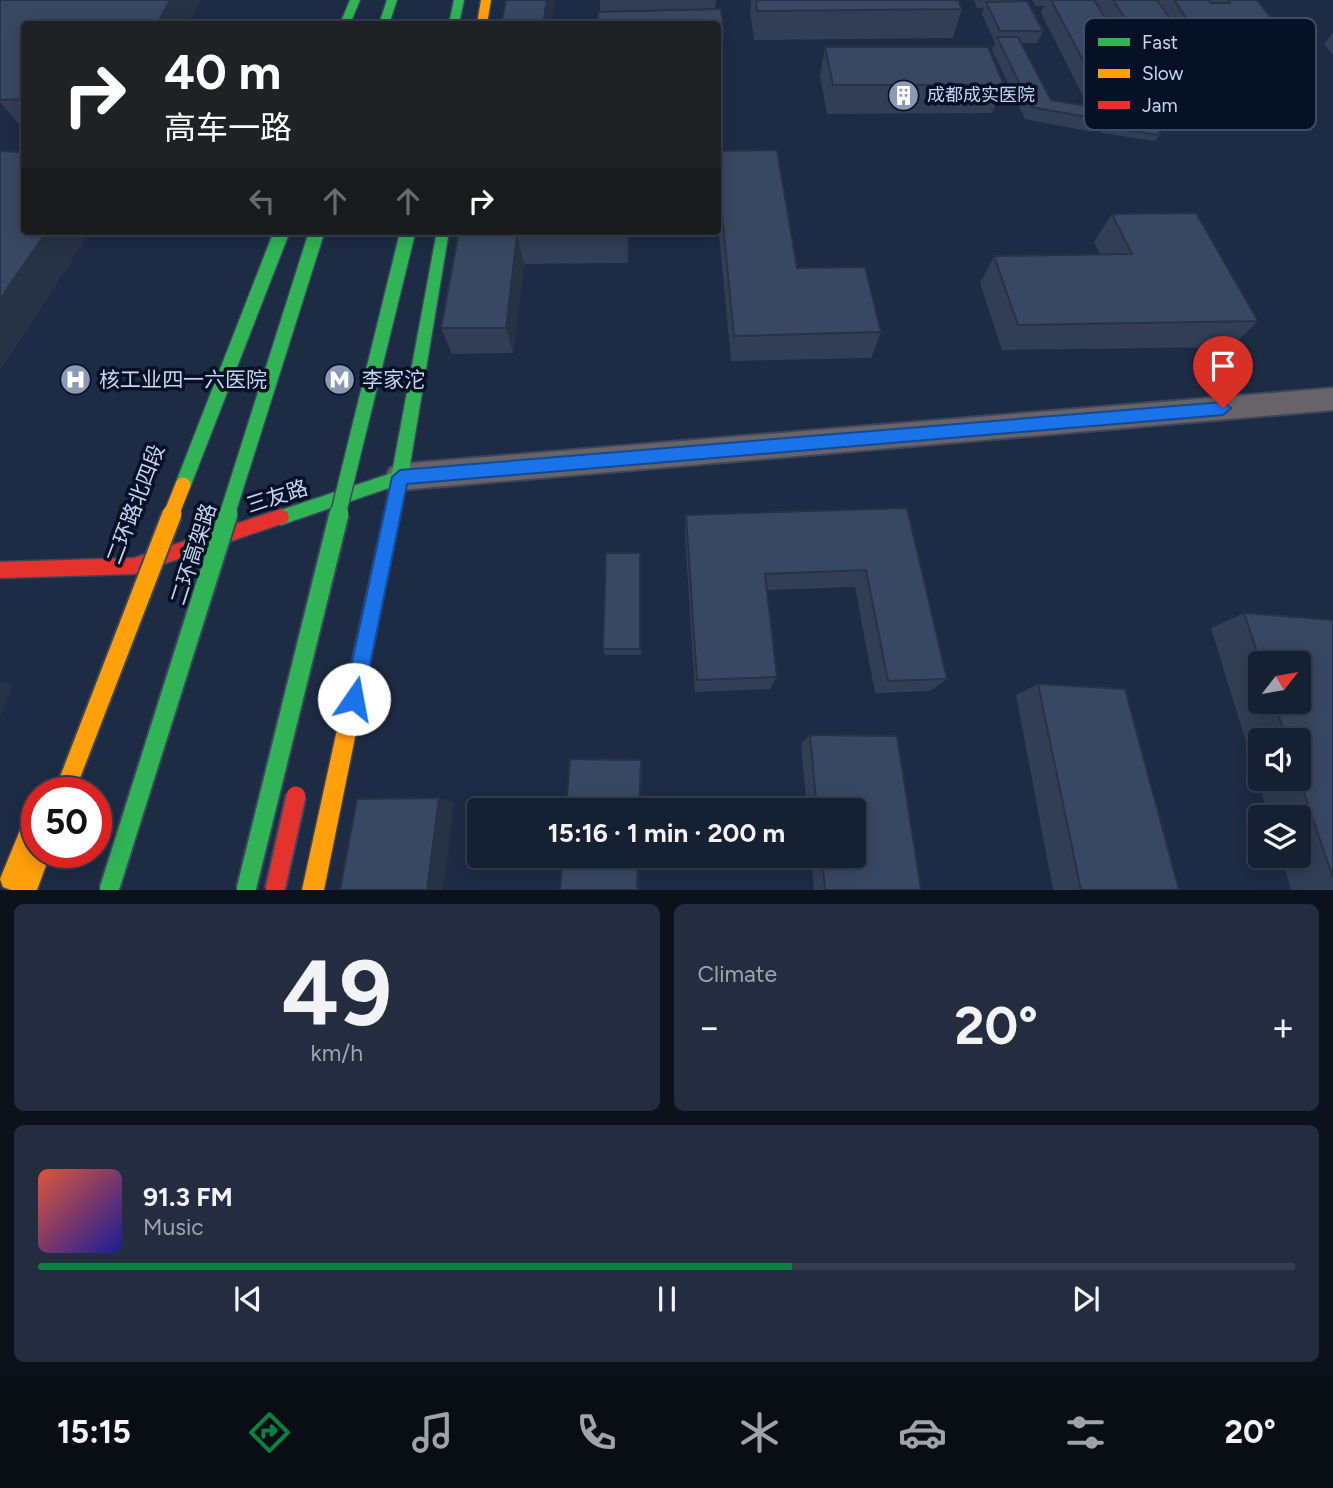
<!DOCTYPE html>
<meta charset="utf-8">
<style>
:root{--surface:#162033;--page:#232d3f;--text:#f1f3f6;--muted:#9ea3ac;--line:#353e4e;--accent:#0b8043}
body{margin:0;font-family:Figtree,"Noto Sans SC",sans-serif;background:var(--page);color:var(--text);height:100vh;display:flex;flex-direction:column;font-size:26px;white-space:nowrap}
*{box-sizing:border-box;margin:0}
p{font-size:23px;color:var(--muted)}
.icon{flex:none;width:38px;height:38px;fill:none;stroke:currentColor;stroke-width:2;stroke-linecap:round;stroke-linejoin:round}
.map{position:relative;height:890px;overflow:hidden}
.details{display:flex;flex-direction:column;gap:14px;padding:14px;background:#0c121c;flex:1}
.details>*{flex:none}
.banner{position:absolute;left:21px;top:21px;width:700px;height:214px;border-radius:7px;box-shadow:0 4px 18px #0003,0 0 0 2px var(--line);background:#202124;color:#fff;overflow:hidden}
.needle{width:46px;rotate:59deg}
.fabs{position:absolute;left:1248px;top:651px;display:grid;gap:14px}
.fabs a{display:grid;place-items:center;width:63px;height:63px;border-radius:7px;background:var(--surface);box-shadow:0 4px 18px #0003,0 0 0 2px var(--line);font-size:35px}
.speed{position:absolute;left:21px;top:777px;display:flex;gap:14px;font-size:35px;font-weight:700;text-align:center}
.speed>*{display:grid;place-content:center;width:91px;height:91px;border-radius:50%;background:var(--surface);box-shadow:0 4px 18px #0003,0 0 0 2px var(--line);line-height:1}
.speed .limit{border:10px solid #d22;background:#fff;color:#111}
.pin{position:absolute;display:grid;place-items:center;width:60px;height:60px;color:#fff;margin:-72px -30px;border-radius:50% 50% 50% 0;rotate:-45deg;box-shadow:0 0 7px #0007}
.pin .icon{rotate:45deg}
.me{position:absolute;width:77px;margin:-38px;rotate:12deg;stroke-linejoin:round;filter:drop-shadow(0 0 5px #0008)}
.turn{display:flex;align-items:center;gap:24px;height:147px;padding:0 28px;font-size:32px}
.turn .icon{width:91px;height:91px;stroke-width:2.5}
.turn b{display:block;font-size:49px;line-height:60px}
.lanes{display:flex;align-items:center;height:66px;padding:0 28px;background:#0003;justify-content:center;gap:35px;direction:ltr}
.lanes .off{opacity:.35}
.big{font-size:52px;font-weight:700;line-height:1.1}
.details .card{flex:1;display:flex;flex-direction:column;justify-content:center;gap:10px;min-width:0;padding:0 24px;border-radius:10px;background:var(--page)}
.details .dial{align-items:center;gap:0}
.dial b{font-size:91px;line-height:1}
.song{display:flex;align-items:center;gap:21px}
.cover{width:84px;height:84px;border-radius:10px;background:linear-gradient(135deg,hsl(10 70% 55%),hsl(240 70% 35%))}
.played{height:7px;border-radius:4px;background:linear-gradient(90deg,var(--accent) 60%,var(--line) 60%)}
.keys{display:flex;justify-content:space-around;direction:ltr}
.heat{display:flex;justify-content:space-between;align-items:center;font-size:38px;direction:ltr}
.details .tiles{flex:1;display:grid;gap:14px;grid-template-columns:1fr 1fr}
.card:last-child{grid-column:span 2}
.trip{position:absolute;left:467px;top:798px;width:399px;height:70px;border-radius:7px;background:var(--surface);box-shadow:0 4px 18px #0003,0 0 0 2px var(--line);font-weight:700;line-height:70px;text-align:center}
.tabs{display:flex;height:112px;justify-content:space-around;align-items:center;background:#090d14;color:var(--muted)}
.tabs .icon{width:49px;height:49px}
.tabs .on{color:var(--accent)}
.tabs b{font-size:32px;color:var(--text)}
.map>svg:first-child{display:block}
.lines{fill:none;stroke-linecap:round;stroke-linejoin:round}
.street-casing{stroke:#3b475d;stroke-width:4}
.fast-casing{stroke:#3b475d;stroke-width:3}
.slow-casing{stroke:#3b475d;stroke-width:3}
.jam-casing{stroke:#3b475d;stroke-width:3}
.street{fill:#686369;fill-rule:evenodd}
.fast{fill:#30b455;fill-rule:evenodd}
.slow{fill:#ff9f0a;fill-rule:evenodd}
.jam{fill:#e5322d;fill-rule:evenodd}
.fast-bridge-far1-casing{stroke:#3b475d;stroke-width:18;stroke-linecap:butt}
.fast-bridge-casing{stroke:#3b475d;stroke-width:23;stroke-linecap:butt}
.slow-bridge-far1-casing{stroke:#3b475d;stroke-width:18;stroke-linecap:butt}
.slow-bridge-casing{stroke:#3b475d;stroke-width:23;stroke-linecap:butt}
.jam-bridge-casing{stroke:#3b475d;stroke-width:23;stroke-linecap:butt}
.fast-bridge-far1{stroke:#30b455;stroke-width:15}
.fast-bridge{stroke:#30b455;stroke-width:19}
.slow-bridge-far1{stroke:#ff9f0a;stroke-width:15}
.slow-bridge{stroke:#ff9f0a;stroke-width:19}
.jam-bridge{stroke:#e5322d;stroke-width:19}
.wall{fill:#313e54;fill-rule:evenodd}
.shaded-wall{fill:#283245}
.building{fill:#394862;stroke:#283245;stroke-width:2}
.route{fill:#1a73e8;stroke:#114b97;stroke-width:2}
.labels{text-anchor:middle;dominant-baseline:central;stroke-width:7;stroke-linejoin:round;paint-order:stroke}
.far-poi-label{font-size:18px;fill:#c5d6f3;stroke:#071125;text-anchor:start}
.poi-label{font-size:21px;fill:#c5d6f3;stroke:#071125;text-anchor:start}
.street-label{font-size:21px;fill:#c5d6f3;stroke:#071125}
.key{fill:#071125;stroke:#404c63;stroke-width:2}
.key-label{font-size:19px;fill:#c5d6f3}
</style>
<div class="map">
<svg width="1333" height="890" viewBox="0 0 1333 890">
<rect width="100%" height="100%" fill="#1d2b44"/>
<g class="lines">
<defs>
<path id="street" d="M1333 388V410L400 490 390 486 386 477 390 468 400 464Z"/>
<path id="fast" d="M350 0H360L350 24H340Z
M387 0H397L389 24H379Z
M454 0H464L459 24H449Z
M437 231H449L408 477 401 506 395 508 389 506 387 501 389 488 281 525 275 522 273 517 275 512 392 473Z"/>
<path id="slow" d="M481 0H491L487 24H477Z
M395 494 401 496 403 501 324 890H302L387 501 389 496Z
M37 803V852H51L37 890H11L3 887 0 879 30 806Z"/>
<path id="jam" d="M281 509 287 512 289 517 287 522 134 574 0 578V562L134 558Z"/>
</defs>
<!-- street casing -->
<use href="#street" class="street-casing"/>
<!-- fast casing -->
<use href="#fast" class="fast-casing"/>
<!-- slow casing -->
<use href="#slow" class="slow-casing"/>
<!-- jam casing -->
<use href="#jam" class="jam-casing"/>
<!-- street -->
<use href="#street" class="street"/>
<!-- fast -->
<use href="#fast" class="fast"/>
<!-- slow -->
<use href="#slow" class="slow"/>
<!-- jam -->
<use href="#jam" class="jam"/>
<defs>
<path id="fast-bridge-far1" d="M183 485 282 231
M227 515 317 231
M338 515 408 231"/>
<path id="fast-bridge" d="M109 890 228 514
M246 890 339 514"/>
<path id="slow-bridge-far1" d="M171 515 183 485"/>
<path id="slow-bridge" d="M64 793 172 514"/>
<path id="jam-bridge" d="M275 890 296 796"/>
</defs>
<!-- fast-bridge-far1 casing -->
<use href="#fast-bridge-far1" class="fast-bridge-far1-casing"/>
<!-- fast-bridge casing -->
<use href="#fast-bridge" class="fast-bridge-casing"/>
<!-- slow-bridge-far1 casing -->
<use href="#slow-bridge-far1" class="slow-bridge-far1-casing"/>
<!-- slow-bridge casing -->
<use href="#slow-bridge" class="slow-bridge-casing"/>
<!-- jam-bridge casing -->
<use href="#jam-bridge" class="jam-bridge-casing"/>
<!-- fast-bridge-far1 -->
<use href="#fast-bridge-far1" class="fast-bridge-far1"/>
<!-- fast-bridge -->
<use href="#fast-bridge" class="fast-bridge"/>
<!-- slow-bridge-far1 -->
<use href="#slow-bridge-far1" class="slow-bridge-far1"/>
<!-- slow-bridge -->
<use href="#slow-bridge" class="slow-bridge"/>
<!-- jam-bridge -->
<use href="#jam-bridge" class="jam-bridge"/>
</g>
<!-- wall -->
<path class="wall" d="M0 0H201L188 24H24V129H23L0 102Z
M600 0H716L715 9 600 11Z
M751 0H958L962 9 953 38 754 40 750 11Z
M974 0H1022V1L1043 31 1037 43H1022L1051 100 1088 106 1041 13 1044 6H1035L1032 0H1257L1274 22 1261 40H1185L1230 105 1217 123 1169 124 1117 39 1150 95 1139 113 1099 114V119L1092 132 1025 119 992 50 995 43 982 14 984 8H977Z
M718 24 724 32 722 61H718Z
M1333 32V55L1324 44Z
M825 47 1004 85 992 113 827 114 820 76Z
M1103 114 1160 135 1155 141 1101 133 1100 121Z
M718 151 797 268 881 332 871 358 731 361 718 223Z
M1112 214 1258 321 1231 347 1002 350 980 283 994 256 1100 254 1094 242Z
M459 231H629L628 263 524 264 513 353 452 354 441 328Z
M907 508 947 679 930 691 875 693 855 587 767 590 777 677 770 689 695 692 685 535 686 515Z
M641 561V655H605L603 649Z
M1244 613 1333 623V890H1291L1281 856H1298V817H1269L1211 628ZM1260 663H1298V702H1260ZM1260 740H1298V779H1260Z
M1038 684 1179 890H1053L1016 695Z
M810 735 921 890H814L811 856H854V810H807L801 744Z"/>
<!-- shaded-wall -->
<path class="shaded-wall" d="M170 0H201L188 24H157Z
M547 0H555L551 24H543Z
M47 231H91L0 371V299Z
M627 231H629L628 263Z
M517 236 524 264 513 353 506 328Z
M0 681 13 685 0 718Z
M641 760 642 767 641 810H639Z
M439 798 454 803 443 890H427Z
M638 856H640L639 890H637Z"/>
<!-- building -->
<path class="building" d="M0 0H170L157 24H24V99L0 100Z
M506 0H547L543 24H501Z
M756 0H958L962 9 757 11Z
M1051 0H1094L1150 95 1102 96Z
M1113 0H1157L1230 105 1181 106Z
M1174 0H1209L1211 3H1230L1228 0H1257L1274 22H1189Z
M1027 1 1043 31H1000L986 2Z
M721 9 724 32 718 33V24H598V12Z
M997 37H1018L1051 100 1099 108V119L1031 107Z
M825 47H988L1004 85H833Z
M1103 114 1157 123 1160 135 1104 127Z
M777 150 797 268 865 267 881 332 734 336 718 173V151Z
M0 151 24 152V231H47L0 299Z
M1196 213 1258 321 1018 325 994 256 1132 254 1112 214Z
M459 231H627V235L517 236 506 328H441Z
M907 508 947 679 888 681 866 570 765 574 777 677 697 680 686 515Z
M606 553H640V649H603Z
M1244 613 1332 620 1333 623V878L1298 775V740H1287L1274 702H1298V663H1261Z
M1038 684 1125 689 1179 890H1081Z
M810 735 897 736 921 890H825L822 856H854V810H817Z
M570 759 641 760 639 810H566Z
M439 798 427 890H340L357 799Z
M563 856H638L637 890H560Z"/>
<!-- route -->
<path class="route" d="M1223 402 1231 408 1223 415 407 484 363 699 360 706 354 709 347 706 344 699 392 477 400 470Z"/>
<!-- icons -->
<defs>
<symbol id="building-disc" viewBox="-11 -11 22 22"><circle r="9.5" fill="#8a9ab6" stroke="#071125"/><path d="M-4-6H4V6H1V3H-1V6H-4ZM-2.5-4.3h1.7v1.8h-1.7ZM.8-4.3h1.7v1.8H.8ZM-2.5-1h1.7V.8h-1.7ZM.8-1h1.7V.8H.8Z" fill="#fff"/></symbol>
<symbol id="hospital-disc" viewBox="-11 -11 22 22"><circle r="9.5" fill="#8a9ab6" stroke="#071125"/><path d="M-5-5h3v3.5h4V-5h3V5h-3V1.5h-4V5h-3Z" fill="#fff"/></symbol>
<symbol id="metro-disc" viewBox="-11 -11 22 22"><circle r="9.5" fill="#8a9ab6" stroke="#071125"/><path d="M-5.5 5V-5H-3L0 0L3-5H5.5V5H3V-.5L0 4L-3-.5V5Z" fill="#fff"/></symbol>
</defs>
<g fill-rule="evenodd">
<use href="#building-disc" x="886" y="78" width="35" height="35"/>
<use href="#hospital-disc" x="58" y="362" width="35" height="35"/>
<use href="#metro-disc" x="322" y="362" width="35" height="35"/>
</g>
<g class="labels">
<!-- far-poi labels -->
<g class="far-poi-label">
<text x="927" y="95">成都成实医院</text>
</g>
<!-- poi labels -->
<g class="poi-label">
<text x="99" y="379">核工业四一六医院</text>
<text x="362" y="379">李家沱</text>
</g>
<!-- street labels -->
<g class="street-label">
<text transform="translate(277 496) rotate(-18)">三友路</text>
<text transform="translate(135 504) rotate(-69)">二环路北四段</text>
<text transform="translate(193 554) rotate(-72)">二环高架路</text>
</g>
</g>
<!-- legend -->
<rect x="1084" y="18" width="232" height="112" rx="10" class="key"/>
<rect x="1098" y="38" width="32" height="8" fill="#30b455"/>
<rect x="1098" y="69" width="32" height="9" fill="#ff9f0a"/>
<rect x="1098" y="101" width="32" height="8" fill="#e5322d"/>
<g class="key-label">
<text x="1142" y="49">Fast</text>
<text x="1142" y="80">Slow</text>
<text x="1142" y="112">Jam</text>
</g>
</svg>
<div class="fabs">
<a><svg class="needle" viewBox="-14 -14 28 28"><path d="M0-13l5 13h-10z" fill="#e53935"/><path d="M0 13l5-13h-10z" fill="#9ea3ac"/></svg></a>
<a><svg class="icon" aria-label="sound" viewBox="0 0 24 24"><path d="M4 9h4l5-4v14l-5-4H4zM17 9q2 3 0 6"/></svg></a>
<a><svg class="icon" aria-label="layers" viewBox="0 0 24 24"><path d="M12 4l9 5-9 5-9-5zM3 14l9 5 9-5"/></svg></a>
</div>
<div class="speed"><div class="limit">50</div></div>
<div class="pin" style="left:1223px;top:408px;background:#d93025"><svg class="icon" aria-label="arrive" viewBox="0 0 24 24"><path d="M6 21V4h12l-3 4 3 4H6"/></svg></div>
<svg class="me" style="left:354px;top:699px" viewBox="-20 -20 40 40"><circle r="19" fill="#fff"/><path d="M0-13L10 11 0 6-10 11z" fill="#1a73e8"/></svg>
<div class="trip">15:16 · 1 min · 200 m</div>
<div class="banner">
<div class="turn"><svg class="icon" aria-label="right" viewBox="0 0 24 24"><path d="M7 20v-9h11M14 6l5 5-5 5"/></svg><div><b>40 m</b>高车一路</div></div>
<div class="lanes"><svg class="icon off" aria-label="left" viewBox="0 0 24 24"><path d="M17 20v-9H6M10 6l-5 5 5 5"/></svg><svg class="icon off" aria-label="ahead" viewBox="0 0 24 24"><path d="M12 20V5M6 11l6-6 6 6"/></svg><svg class="icon off" aria-label="ahead" viewBox="0 0 24 24"><path d="M12 20V5M6 11l6-6 6 6"/></svg><svg class="icon" aria-label="right" viewBox="0 0 24 24"><path d="M7 20v-9h11M14 6l5 5-5 5"/></svg></div>
</div>
</div>
<section class="details">
<div class="tiles">
<div class="card dial"><b>49</b><p>km/h</p></div>
<div class="card"><p>Climate</p>
<div class="heat"><a>−</a><b class="big">20°</b><a>+</a></div>
</div>
<div class="card">
<div class="song"><i class="cover"></i><div><b>91.3 FM</b><p>Music</p></div></div>
<div class="played"></div>
<div class="keys"><svg class="icon" aria-label="previous" viewBox="0 0 24 24"><path d="M18 5L8 12l10 7zM5 5v14"/></svg><svg class="icon" aria-label="pause" viewBox="0 0 24 24"><path d="M8 5v14M16 5v14"/></svg><svg class="icon" aria-label="next" viewBox="0 0 24 24"><path d="M6 5l10 7-10 7zM19 5v14"/></svg></div>
</div>
</div>
</section>
<nav class="tabs">
<b>15:15</b>
<svg class="icon on" aria-label="directions" viewBox="0 0 24 24"><path d="M12 3l9 9-9 9-9-9zM9 14v-3h6M13 9l2 2-2 2"/></svg>
<svg class="icon" aria-label="music" viewBox="0 0 24 24"><path d="M9 18V5l10-2v13"/><circle cx="6" cy="18" r="3"/><circle cx="16" cy="16" r="3"/></svg>
<svg class="icon" aria-label="phone" viewBox="0 0 24 24"><path d="M5 4h4l2 5-3 2q2 4 5 5l2-3 5 2v4C11 20 4 13 5 4z"/></svg>
<svg class="icon" aria-label="climate" viewBox="0 0 24 24"><path d="M12 3v18M4 7l16 10M4 17L20 7"/></svg>
<svg class="icon" aria-label="car" viewBox="0 0 24 24"><path d="M5 17H2v-5l4-1 3-4h7l3 4 3 1v5h-3M9 17h6M6 11h13"/><circle cx="7" cy="17" r="2"/><circle cx="17" cy="17" r="2"/></svg>
<svg class="icon" aria-label="filters" viewBox="0 0 24 24"><path d="M4 7h16M4 17h16"/><circle cx="9" cy="7" r="2"/><circle cx="15" cy="17" r="2"/></svg>
<b>20°</b>
</nav>
